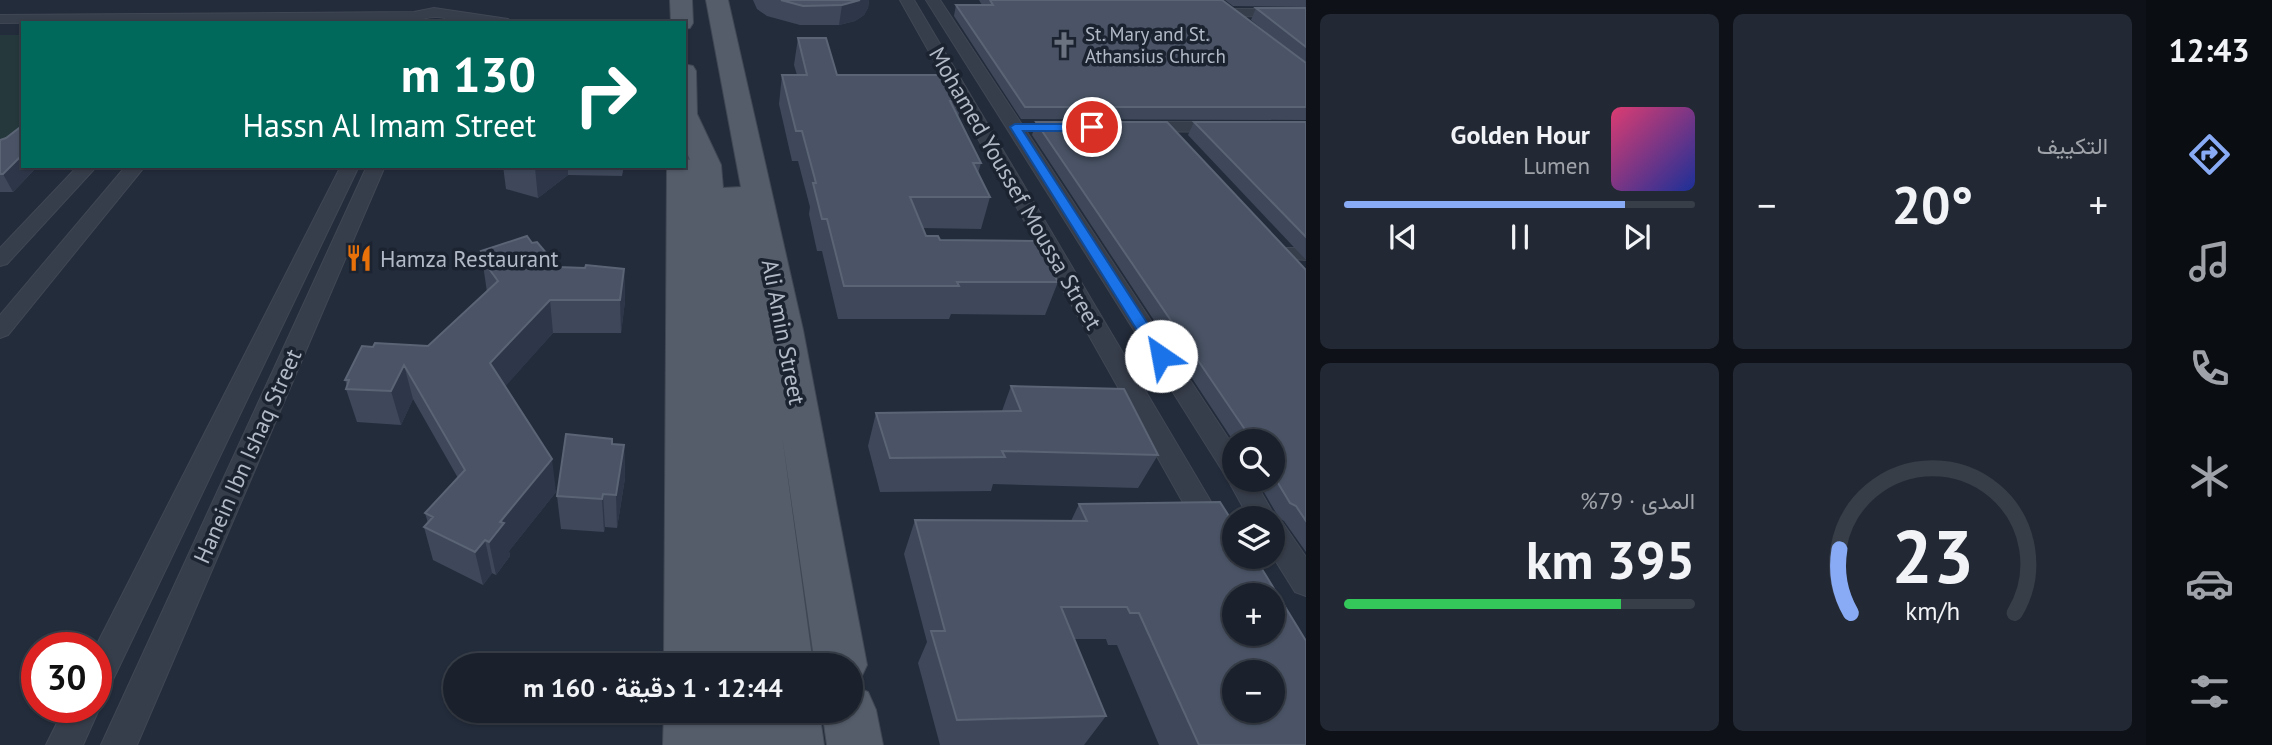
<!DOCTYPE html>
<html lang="ar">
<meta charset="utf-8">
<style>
:root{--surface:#1a212c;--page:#232934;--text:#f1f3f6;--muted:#9fa3a9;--line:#383e48;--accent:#89abf5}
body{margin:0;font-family:"PT Sans",Vazirmatn,sans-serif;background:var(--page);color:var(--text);direction:rtl;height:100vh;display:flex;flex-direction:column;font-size:26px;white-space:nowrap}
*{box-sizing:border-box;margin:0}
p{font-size:23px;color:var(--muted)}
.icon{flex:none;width:38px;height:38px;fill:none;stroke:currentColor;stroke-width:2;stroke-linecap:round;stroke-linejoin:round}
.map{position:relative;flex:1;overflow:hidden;direction:ltr}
.side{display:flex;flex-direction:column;gap:14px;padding:14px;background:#0e1218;width:840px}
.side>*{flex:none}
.top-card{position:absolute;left:21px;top:21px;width:665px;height:147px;border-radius:0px;box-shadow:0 2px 5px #0004,0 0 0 2px var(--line);direction:rtl;background:#00695c;color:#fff;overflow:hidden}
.fabs{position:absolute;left:1222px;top:429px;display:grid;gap:14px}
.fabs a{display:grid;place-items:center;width:63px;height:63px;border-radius:50%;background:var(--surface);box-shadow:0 2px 5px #0004,0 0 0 2px var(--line);font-size:35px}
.speed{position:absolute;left:21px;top:632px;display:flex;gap:14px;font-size:35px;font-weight:700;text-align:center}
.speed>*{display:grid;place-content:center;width:91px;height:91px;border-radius:50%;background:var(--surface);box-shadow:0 2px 5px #0004,0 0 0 2px var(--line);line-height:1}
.speed .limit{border:10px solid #d22;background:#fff;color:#111}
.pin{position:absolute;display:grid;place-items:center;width:60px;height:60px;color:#fff;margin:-30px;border:4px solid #fff;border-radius:50%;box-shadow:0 2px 7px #0007}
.me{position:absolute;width:77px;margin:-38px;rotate:327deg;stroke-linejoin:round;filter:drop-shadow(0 0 5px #0008)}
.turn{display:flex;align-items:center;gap:24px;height:147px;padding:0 35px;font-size:32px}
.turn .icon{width:91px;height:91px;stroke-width:2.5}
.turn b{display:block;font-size:49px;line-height:60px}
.big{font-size:52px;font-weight:600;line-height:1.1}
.side .card{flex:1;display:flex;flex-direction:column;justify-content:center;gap:10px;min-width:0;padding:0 24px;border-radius:10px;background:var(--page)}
.side .dial{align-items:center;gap:0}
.dial svg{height:182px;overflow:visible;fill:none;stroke:var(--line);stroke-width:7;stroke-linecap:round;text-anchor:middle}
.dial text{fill:var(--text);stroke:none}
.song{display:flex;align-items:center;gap:21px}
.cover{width:84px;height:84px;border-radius:10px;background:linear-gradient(135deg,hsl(340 70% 55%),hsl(230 70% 35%))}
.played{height:7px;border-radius:4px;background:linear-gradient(90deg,var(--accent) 80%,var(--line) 80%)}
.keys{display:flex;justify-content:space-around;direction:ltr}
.heat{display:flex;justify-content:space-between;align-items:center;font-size:38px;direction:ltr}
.charge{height:10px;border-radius:5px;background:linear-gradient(90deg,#34c759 79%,var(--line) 0)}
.side .tiles{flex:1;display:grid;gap:14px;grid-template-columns:repeat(2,1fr)}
.trip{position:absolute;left:443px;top:653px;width:420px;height:70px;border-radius:35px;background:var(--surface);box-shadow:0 2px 5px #0004,0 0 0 2px var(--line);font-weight:600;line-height:70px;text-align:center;direction:rtl}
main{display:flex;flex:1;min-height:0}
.tabs{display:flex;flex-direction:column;width:126px;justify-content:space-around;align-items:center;background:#0a0d12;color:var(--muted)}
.tabs .icon{width:49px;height:49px}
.tabs .active{color:var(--accent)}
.tabs b{font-size:32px;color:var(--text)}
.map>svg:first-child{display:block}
.green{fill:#25383c}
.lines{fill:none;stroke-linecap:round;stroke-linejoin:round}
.street-casing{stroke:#404754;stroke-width:2}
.primary-casing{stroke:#404754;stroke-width:2}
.street{fill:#373e4b;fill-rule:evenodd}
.primary{fill:#555d6b;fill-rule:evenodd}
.wall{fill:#3e485a}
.shaded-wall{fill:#2e3749}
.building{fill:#4a5466;stroke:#5a6475;stroke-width:2;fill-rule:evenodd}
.route{fill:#1a73e8;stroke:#114b97;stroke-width:2}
.labels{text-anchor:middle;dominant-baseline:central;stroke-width:7;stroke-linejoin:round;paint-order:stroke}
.far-poi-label{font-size:19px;fill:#b2b9c7;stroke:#1c2330;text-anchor:start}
.street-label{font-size:23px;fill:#b2b9c7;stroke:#1c2330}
.poi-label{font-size:23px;fill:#b2b9c7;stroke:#1c2330;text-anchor:start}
</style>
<main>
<nav class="tabs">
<b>12:43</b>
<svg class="icon active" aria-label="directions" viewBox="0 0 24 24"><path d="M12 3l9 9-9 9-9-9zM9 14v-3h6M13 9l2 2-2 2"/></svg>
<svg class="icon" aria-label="music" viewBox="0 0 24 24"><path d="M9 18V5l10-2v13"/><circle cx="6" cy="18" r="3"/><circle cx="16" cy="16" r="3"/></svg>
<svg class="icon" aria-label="phone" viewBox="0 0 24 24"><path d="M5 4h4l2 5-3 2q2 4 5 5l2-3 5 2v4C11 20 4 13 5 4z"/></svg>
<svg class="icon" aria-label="climate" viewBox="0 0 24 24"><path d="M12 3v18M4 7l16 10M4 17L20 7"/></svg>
<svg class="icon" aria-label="car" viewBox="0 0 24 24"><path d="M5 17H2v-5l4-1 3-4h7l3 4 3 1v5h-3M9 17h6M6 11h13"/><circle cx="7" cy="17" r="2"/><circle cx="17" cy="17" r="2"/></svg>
<svg class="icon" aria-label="filters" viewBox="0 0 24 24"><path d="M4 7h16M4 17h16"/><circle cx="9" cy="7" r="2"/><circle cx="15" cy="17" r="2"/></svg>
</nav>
<section class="side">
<div class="tiles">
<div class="card"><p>التكييف</p>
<div class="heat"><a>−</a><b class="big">20°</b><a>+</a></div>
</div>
<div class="card">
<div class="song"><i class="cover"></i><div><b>Golden Hour</b><p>Lumen</p></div></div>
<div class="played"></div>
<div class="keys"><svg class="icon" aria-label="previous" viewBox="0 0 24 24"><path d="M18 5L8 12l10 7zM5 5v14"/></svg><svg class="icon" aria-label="pause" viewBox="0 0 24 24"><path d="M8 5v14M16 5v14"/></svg><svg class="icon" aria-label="next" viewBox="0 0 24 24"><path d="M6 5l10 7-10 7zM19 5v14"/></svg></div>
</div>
<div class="card dial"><svg viewBox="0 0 100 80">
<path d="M14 69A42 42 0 1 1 86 69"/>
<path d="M14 69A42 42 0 0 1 9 41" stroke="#89abf5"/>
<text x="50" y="56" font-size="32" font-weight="700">23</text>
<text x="50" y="72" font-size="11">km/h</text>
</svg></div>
<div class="card"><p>المدى · 79%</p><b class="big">395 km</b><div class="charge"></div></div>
</div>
</section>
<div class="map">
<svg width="1306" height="745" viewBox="0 0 1306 745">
<rect width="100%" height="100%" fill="#232c3b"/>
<!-- green -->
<path class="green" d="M0 35H23V166H38L13 192H0Z"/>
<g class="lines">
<defs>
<path id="street" d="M900 0H914L1223 522 1228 530 1223 538 1213 542 1203 538Z
M926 0H940L1234 447V480H1254L1277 520 1282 522 1306 557V596L1295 592 1272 555V518H1249L1227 478Z
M434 8 508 19 515 23H446L445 18C428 14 416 23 399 23L401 20 0 23V15L414 12Z
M1229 9H1306V17L1224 16 1222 13Z
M1139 122H1225L1234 127 1225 132 1133 131 1130 127Z
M78 166H97L7 264 0 266V248Z
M126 166H145L8 335 0 338V315Z
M341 166H359L108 690 96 695 95 648Z
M367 166H385L137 745H101Z
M1285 248H1306V260L1278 258 1275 254 1278 250Z
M96 698 100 707 83 745H46L65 707H96Z"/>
<path id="primary" d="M670 0H692L693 23 690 28 684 29V23H671Z
M706 0H728L803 330 867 665 859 682 852 685 868 692 876 710 883 745H827L822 710H850V665H815L782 435 813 665H664L667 166H684V158L690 160 684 145V64L693 66 696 71 697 114 721 165 723 188 741 187Z
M664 710H819L824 745H663Z"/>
</defs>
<!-- street casing -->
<use href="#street" class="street-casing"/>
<!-- primary casing -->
<use href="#primary" class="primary-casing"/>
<!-- street -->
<use href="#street" class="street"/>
<!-- primary -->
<use href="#primary" class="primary"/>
</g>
<!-- wall -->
<path class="wall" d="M753 0H869L868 8 864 15 855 21 839 25H800L767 16 757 9Z
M979 0H1222L1295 55 1251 20 1256 8H1306V120L1021 119 954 16 956 5H982Z
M1225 0H1306V7L1233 6Z
M798 38 837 75 962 101 958 117 981 163 978 173 990 197 981 229 923 228 926 236 1058 282 1045 315 951 314 949 319H838L822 251H817L809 214 810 207 798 161H792L779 104 782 75H797L794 65Z
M1036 122 1306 270V552L1284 521 1279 518 1257 480H1272V441L1234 442 1032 135Z
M1194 122H1306V260L1188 135Z
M0 140 23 166H38L13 192H0Z
M503 166H624L622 176 568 175 538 198 506 189Z
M532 243 558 267 624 269 625 301 621 333H553L505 386 556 492 509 551 510 556 496 575 492 573 483 585 433 560 424 527 428 523 425 513 458 478 413 399 401 425 357 422 346 389 347 386 345 380 373 347 428 346 487 292 481 251Z
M1011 386 1158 455 1138 488 993 484 991 491 880 492 868 446 876 413 1002 411Z
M613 444 624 445 625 478 617 528 605 527 604 532 561 529 557 496Z
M1079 504 1306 745H1159L1117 645H1108L1106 639H1074L1106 716 1084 745H940L918 663 927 642 904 554 915 520 1071 521Z"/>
<!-- shaded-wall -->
<path class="shaded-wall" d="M860 0H869L868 8 864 15 855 21 839 25 842 5Z
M23 154V166H38L13 192 3 174Z
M537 166H568V175L538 198 535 168Z
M624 269 625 301 621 333 620 300Z
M550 300 553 333 496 397 490 363Z
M404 365 413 399 401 425 391 391Z
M624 445 625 478 617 528 616 495Z
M552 459 556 492 509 551 510 556 496 575 489 542 500 522Z
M603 494 605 527 604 532 602 499Z
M485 540 492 573 483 585 475 552Z"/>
<!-- building -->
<path class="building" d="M781 0H860L842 5 803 6Z
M990 0H1222L1306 63V107H1025L956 5H993Z
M1256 8H1306V47Z
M798 38H826L837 75H947L962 101H950L981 163H973L990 197H910L926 236H938L940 240 1035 241 1058 282H957L959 286H844L827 219H822L813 183H816L802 131H796L782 75H807Z
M1036 122H1167L1306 270V521L1296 506 1290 503 1272 473V441H1247L1246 431Z
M1194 122H1306V237Z
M23 125V154L3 174H0V140L6 138Z
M527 236 532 243 537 242 558 267 585 268 586 265 624 269 620 300H550L490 363 552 459 500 522 504 523 489 542 485 540 475 552 424 527 433 517 425 513 465 470 404 365 391 391 346 389 349 380H345L362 346 373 347 375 343 428 346 498 281 482 259 486 258 481 251Z
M1011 386 1124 389 1158 455 1002 451 1005 457 890 458 876 413 1021 411Z
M566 434 612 439V444L624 445 616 495 603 494 602 499 557 496Z
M1220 502 1234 524V556H1254L1306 641V745H1199L1139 613H1130L1127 607H1061L1106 716 957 720 931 631H945L915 520 1087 521 1079 504ZM1234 595H1272V634H1234ZM1234 672H1272V710H1234Z"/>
<!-- route -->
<path class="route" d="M1015 124H1092L1097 127 1092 131H1023L1166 352V359H1155L1010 127Z"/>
<!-- icons -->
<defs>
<symbol id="church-bare" viewBox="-9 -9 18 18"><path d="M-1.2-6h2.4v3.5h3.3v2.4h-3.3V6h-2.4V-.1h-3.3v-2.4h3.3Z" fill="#6b7280" stroke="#1c2330" stroke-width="2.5" paint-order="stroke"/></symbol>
<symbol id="restaurant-bare" viewBox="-9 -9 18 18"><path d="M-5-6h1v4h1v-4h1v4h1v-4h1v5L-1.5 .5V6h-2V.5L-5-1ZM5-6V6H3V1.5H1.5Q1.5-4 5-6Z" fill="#e8710a" stroke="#1c2330" stroke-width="2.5" paint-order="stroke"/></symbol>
</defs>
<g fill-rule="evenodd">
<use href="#church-bare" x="1045" y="26" width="38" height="38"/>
<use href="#restaurant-bare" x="340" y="239" width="38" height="38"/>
</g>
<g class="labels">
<!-- far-poi labels -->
<g class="far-poi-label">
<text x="1085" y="34">St. Mary and St.<tspan x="1085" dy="22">Athansius Church</tspan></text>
</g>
<!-- street labels -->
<g class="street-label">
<text transform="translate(1016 188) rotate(60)">Mohamed Youssef Moussa Street</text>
<text transform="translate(784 332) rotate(79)">Ali Amin Street</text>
<text transform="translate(247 456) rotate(-66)">Hanein Ibn Ishaq Street</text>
</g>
<!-- poi labels -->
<g class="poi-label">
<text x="380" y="258">Hamza Restaurant</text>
</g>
</g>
</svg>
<div class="fabs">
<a><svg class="icon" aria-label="search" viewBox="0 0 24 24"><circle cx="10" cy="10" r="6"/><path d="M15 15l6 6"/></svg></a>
<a><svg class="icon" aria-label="layers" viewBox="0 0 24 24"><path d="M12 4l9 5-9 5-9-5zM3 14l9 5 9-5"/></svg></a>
<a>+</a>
<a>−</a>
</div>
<div class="speed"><div class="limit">30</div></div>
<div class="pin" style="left:1092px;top:127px;background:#d93025"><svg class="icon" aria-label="arrive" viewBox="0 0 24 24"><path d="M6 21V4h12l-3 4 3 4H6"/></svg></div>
<svg class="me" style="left:1161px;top:356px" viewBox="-20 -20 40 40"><circle r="19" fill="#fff"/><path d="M0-13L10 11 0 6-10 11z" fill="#1a73e8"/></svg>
<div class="trip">12:44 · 1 دقيقة · 160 m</div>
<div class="top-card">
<div class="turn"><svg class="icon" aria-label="right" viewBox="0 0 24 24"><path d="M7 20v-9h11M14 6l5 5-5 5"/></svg><div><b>130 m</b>Hassn Al Imam Street</div></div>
</div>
</div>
</main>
